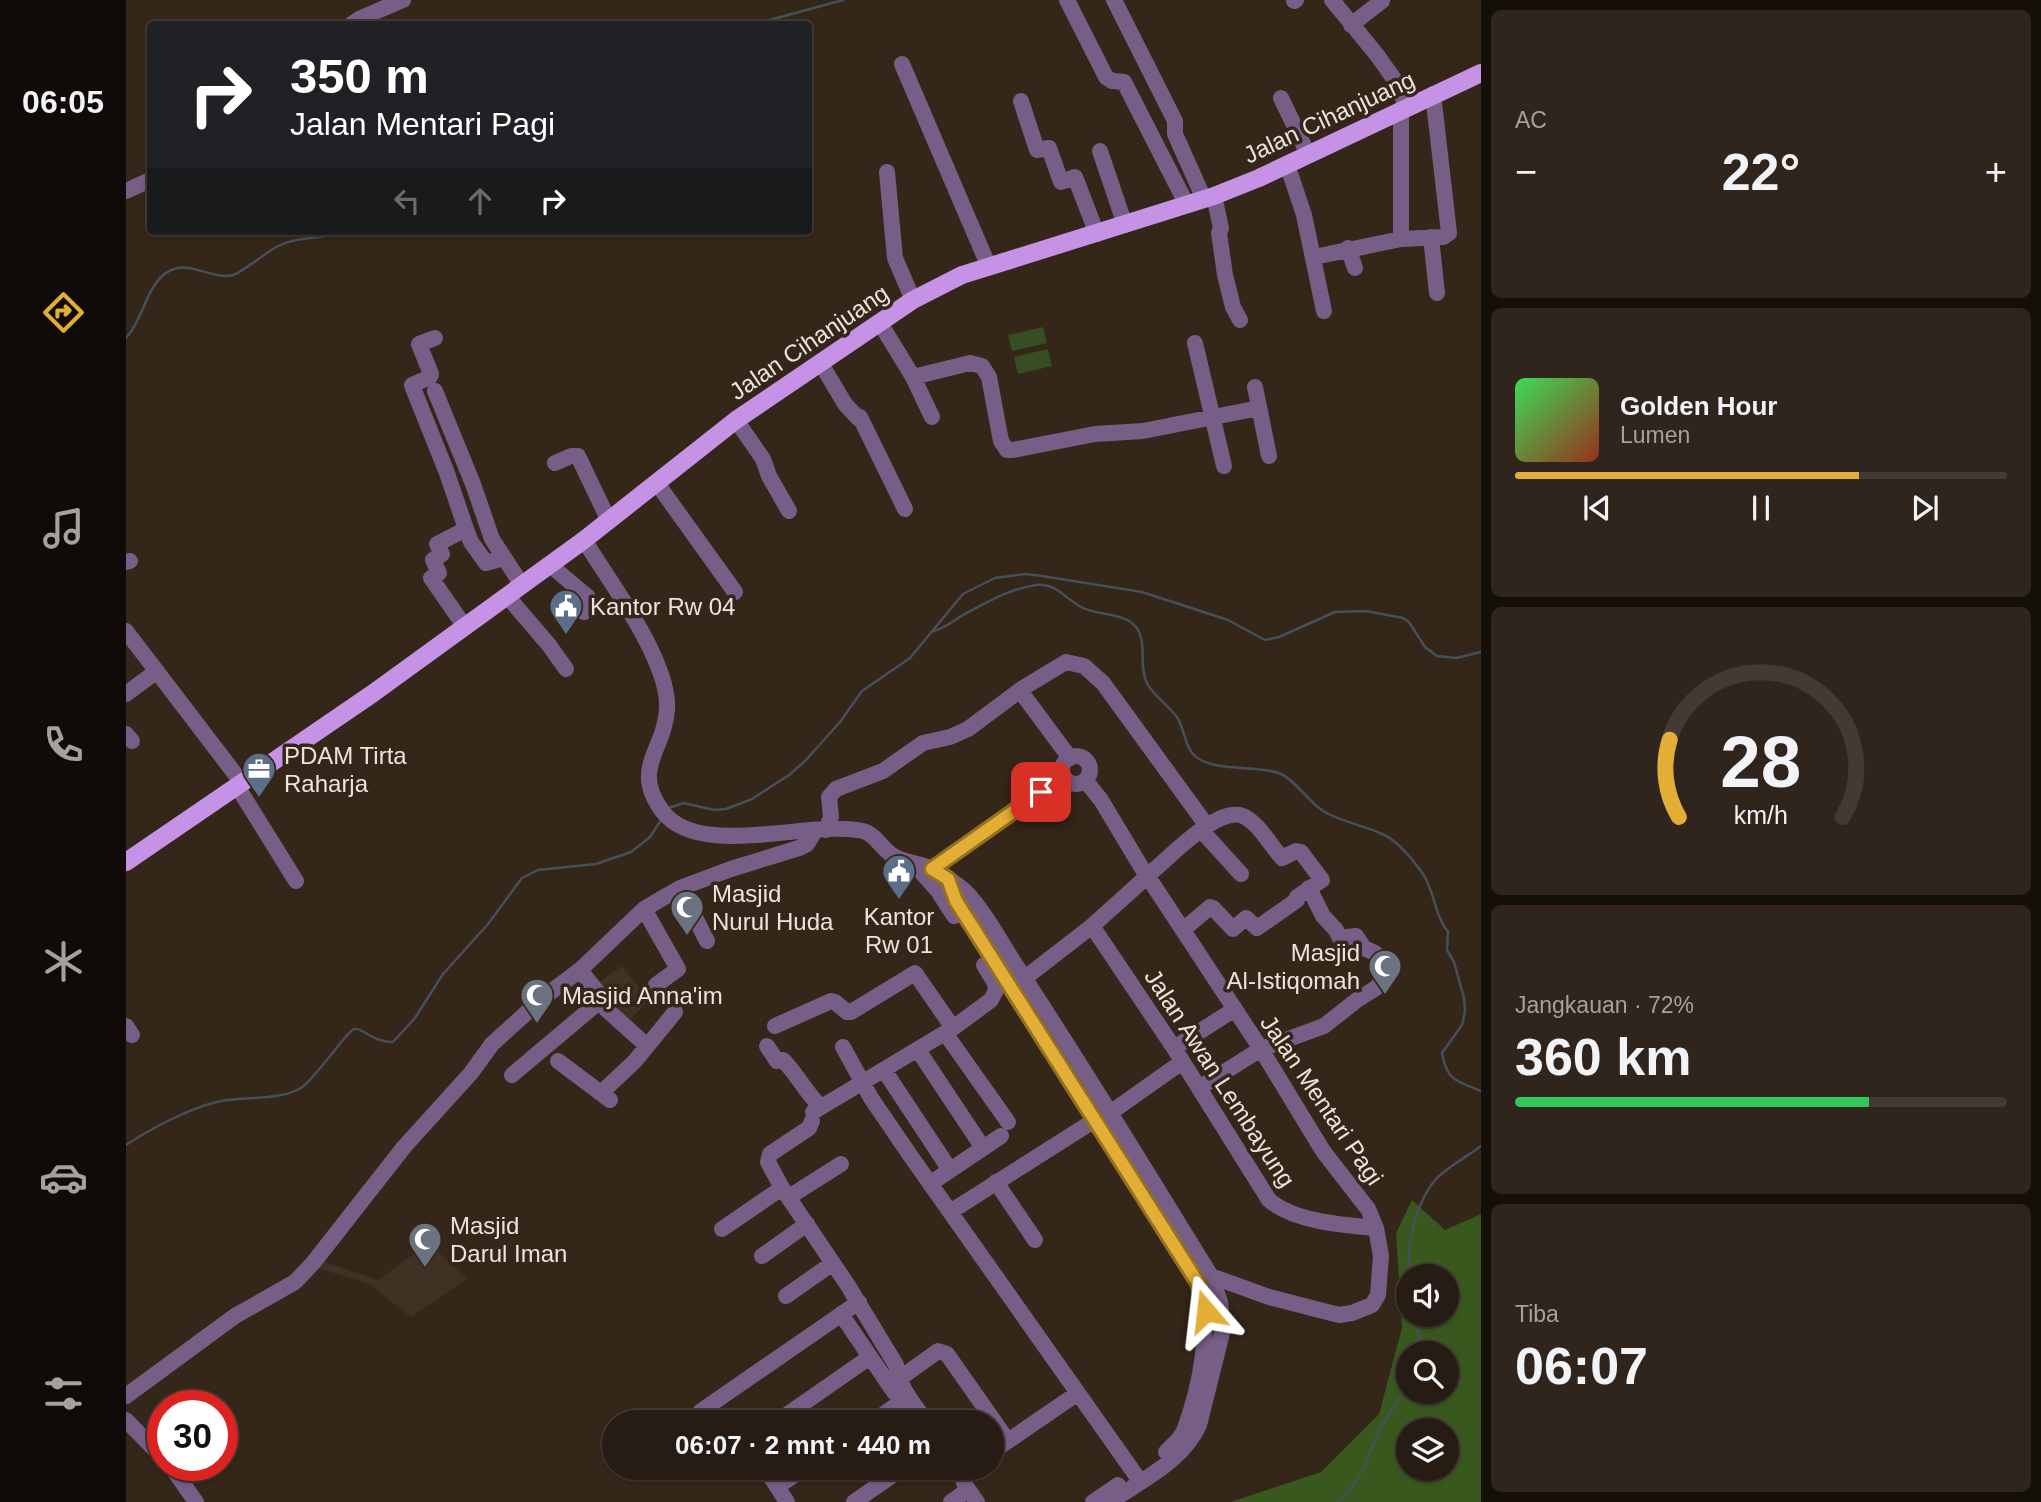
<!DOCTYPE html>
<html lang="id">
<meta charset="utf-8">
<style>
:root{--surface:#271c13;--page:#2f251c;--text:#f1f3f6;--muted:#a4a1a0;--line:#433a33;--accent:#e3ae35}
body{margin:0;font-family:Helvetica,sans-serif;background:var(--page);color:var(--text);height:100vh;display:flex;flex-direction:column;font-size:26px;white-space:nowrap}
*{box-sizing:border-box;margin:0}
p{font-size:23px;color:var(--muted)}
.icon{flex:none;width:38px;height:38px;fill:none;stroke:currentColor;stroke-width:2;stroke-linecap:round;stroke-linejoin:round}
.map{position:relative;flex:1;overflow:hidden}
.panel{display:flex;flex-direction:column;gap:10px;padding:10px;background:#150f0a;width:560px}
.panel>*{flex:none}
.hud{position:absolute;left:21px;top:21px;width:665px;height:214px;border-radius:7px;box-shadow:0 2px 5px #0004,0 0 0 2px var(--line);background:#202124;color:#fff;overflow:hidden}
.fabs{position:absolute;left:1270px;top:1264px;display:grid;gap:14px}
.fabs a{display:grid;place-items:center;width:63px;height:63px;border-radius:50%;background:var(--surface);box-shadow:0 2px 5px #0004,0 0 0 2px var(--line);font-size:35px}
.speed{position:absolute;left:21px;top:1390px;display:flex;gap:14px;font-size:35px;font-weight:700;text-align:center}
.speed>*{display:grid;place-content:center;width:91px;height:91px;border-radius:50%;background:var(--surface);box-shadow:0 2px 5px #0004,0 0 0 2px var(--line);line-height:1}
.speed .limit{border:10px solid #d22;background:#fff;color:#111}
.pin{position:absolute;display:grid;place-items:center;width:60px;height:60px;color:#fff;margin:-30px;border-radius:14px;box-shadow:0 4px 10px #0006}
.me{position:absolute;width:77px;margin:-38px;rotate:343deg;stroke-linejoin:round;filter:drop-shadow(0 0 5px #0008)}
.turn{display:flex;align-items:center;gap:24px;height:147px;padding:0 28px;font-size:32px}
.turn .icon{width:91px;height:91px;stroke-width:2.5}
.turn b{display:block;font-size:49px;line-height:60px}
.lanes{display:flex;align-items:center;height:66px;padding:0 28px;background:#0003;justify-content:center;gap:35px;direction:ltr}
.lanes .off{opacity:.35}
.big{font-size:52px;font-weight:800;line-height:1.1}
.panel .card{flex:1;display:flex;flex-direction:column;justify-content:center;gap:10px;min-width:0;padding:0 24px;border-radius:10px;background:var(--page)}
.panel .dial{align-items:center;gap:0}
.dial svg{height:182px;overflow:visible;fill:none;stroke:var(--line);stroke-width:7;stroke-linecap:round;text-anchor:middle}
.dial text{fill:var(--text);stroke:none}
.song{display:flex;align-items:center;gap:21px}
.cover{width:84px;height:84px;border-radius:10px;background:linear-gradient(135deg,hsl(130 70% 55%),hsl(10 70% 35%))}
.played{height:7px;border-radius:4px;background:linear-gradient(90deg,var(--accent) 70%,var(--line) 70%)}
.keys{display:flex;justify-content:space-around;direction:ltr}
.heat{display:flex;justify-content:space-between;align-items:center;font-size:38px;direction:ltr}
.charge{height:10px;border-radius:5px;background:linear-gradient(90deg,#34c759 72%,var(--line) 0)}
.trip{position:absolute;left:476px;top:1410px;width:402px;height:70px;border-radius:35px;background:var(--surface);box-shadow:0 2px 5px #0004,0 0 0 2px var(--line);font-weight:800;line-height:70px;text-align:center}
main{display:flex;flex:1;min-height:0}
.dock{display:flex;flex-direction:column;width:126px;justify-content:space-around;align-items:center;background:#100b08;color:var(--muted)}
.dock .icon{width:49px;height:49px}
.dock .on{color:var(--accent)}
.dock b{font-size:32px;color:var(--text)}
.map>svg:first-child{display:block}
.education{fill:#3f3225}
.green{fill:#364e21}
.forest{fill:#39581d;fill-rule:evenodd}
.lines{fill:none;stroke-linecap:round;stroke-linejoin:round}
.stream{stroke:#474f5b;stroke-width:2.5}
.minor{stroke:#775e87;stroke-width:16}
.major{stroke:#c592e6;stroke-width:18}
.route-casing{stroke:#947122;stroke-width:18}
.route{stroke:#e3ae35;stroke-width:12}
.labels{text-anchor:middle;dominant-baseline:central;stroke-width:7;stroke-linejoin:round;paint-order:stroke}
.street-label{font-size:24px;fill:#ede3da;stroke:#342619}
.poi-label{font-size:24px;fill:#ede3da;stroke:#342619;text-anchor:start}
</style>
<main>
<nav class="dock">
<b>06:05</b>
<svg class="icon on" aria-label="directions" viewBox="0 0 24 24"><path d="M12 3l9 9-9 9-9-9zM9 14v-3h6M13 9l2 2-2 2"/></svg>
<svg class="icon" aria-label="music" viewBox="0 0 24 24"><path d="M9 18V5l10-2v13"/><circle cx="6" cy="18" r="3"/><circle cx="16" cy="16" r="3"/></svg>
<svg class="icon" aria-label="phone" viewBox="0 0 24 24"><path d="M5 4h4l2 5-3 2q2 4 5 5l2-3 5 2v4C11 20 4 13 5 4z"/></svg>
<svg class="icon" aria-label="climate" viewBox="0 0 24 24"><path d="M12 3v18M4 7l16 10M4 17L20 7"/></svg>
<svg class="icon" aria-label="car" viewBox="0 0 24 24"><path d="M5 17H2v-5l4-1 3-4h7l3 4 3 1v5h-3M9 17h6M6 11h13"/><circle cx="7" cy="17" r="2"/><circle cx="17" cy="17" r="2"/></svg>
<svg class="icon" aria-label="filters" viewBox="0 0 24 24"><path d="M4 7h16M4 17h16"/><circle cx="9" cy="7" r="2"/><circle cx="15" cy="17" r="2"/></svg>
</nav>
<div class="map">
<svg width="1355" height="1502" viewBox="0 0 1355 1502">
<rect width="100%" height="100%" fill="#342619"/>
<!-- education -->
<path class="education" d="M496 966 523 1000 500 1024 482 1006 486 1002 471 984Z
M303 1243 341 1279 285 1317 243 1284 188 1267 193 1260 252 1280Z"/>
<!-- green -->
<path class="green" d="M917 327 921 343 886 351 882 335Z
M922 349 926 366 892 374 888 357Z"/>
<!-- forest -->
<path class="forest" d="M1286 1200 1319 1230 1355 1214V1502H1105L1195 1472 1253 1414 1276 1328 1270 1233ZM1283 1276H1321V1314H1283ZM1283 1353H1321V1391H1283ZM1283 1430H1321V1468H1283Z"/>
<g class="lines">
<!-- stream -->
<path class="stream" d="M629 24 717 0
M0 338C16 321 19 293 35 277 59 254 82 281 107 275 115 273 142 251 152 246 175 235 198 240 220 231
M805 632C820 628 825 622 837 615 861 602 883 589 910 585 929 582 940 599 955 607 971 616 998 612 1010 627 1022 643 1012 666 1021 683 1028 697 1044 706 1052 719 1059 731 1059 748 1070 757 1090 772 1129 765 1153 773 1167 778 1183 802 1197 811 1215 822 1237 825 1256 834 1272 840 1287 860 1297 874 1309 892 1308 914 1322 932L1321 950 1328 962 1338 998 1339 1011 1336 1025 1316 1053C1321 1082 1332 1081 1355 1091
M542 808 558 803 588 810 600 809 626 799 663 775 679 761 714 722 736 691 784 658 837 594 869 578 900 574 916 576 1016 592 1102 620 1139 640 1153 637 1209 612 1240 611 1277 618 1283 622 1299 647 1311 656 1330 658 1355 652
M0 1145C24 1129 64 1108 91 1102 116 1096 154 1101 175 1088 189 1079 222 1030 228 1029 236 1027 248 1043 267 1042L289 1018 317 974 362 924 396 878 412 870 470 864 505 852 524 837 535 820
M1283 1276C1280 1245 1290 1201 1311 1178 1324 1165 1341 1157 1355 1146
M1288 1314 1293 1339V1353
M1211 1502C1237 1480 1239 1462 1252 1433 1260 1415 1276 1400 1283 1381"/>
<!-- minor -->
<path class="minor" d="M941 0 980 77 986 81 998 82 1061 205
M988 0 1049 121V134L1078 199
M1206 0 1251 55 1268 79 1281 107
M1168 1 1170 0
M226 24 235 18 277 0
M1225 25 1256 1
M776 64 863 267
M1155 98 1182 154
M895 101 911 150 923 148 935 182 949 177 971 234
M974 151 999 225
M1161 164 1178 215 1198 311
M761 172 769 258 787 300
M0 191 24 180
M1088 196 1095 228 1093 233 1099 275 1107 307 1114 320
M1305 237 1311 293
M1275 239V110
M1222 248 1229 268
M1188 257 1275 239 1317 237 1323 233 1307 94
M754 323 787 377 806 417
M309 338 293 344 305 374 304 377 286 385 287 388 321 473 340 529 345 542 360 563 378 558
M1069 343 1098 466
M694 362 719 404 732 418 734 417 779 509
M787 377 844 363 856 366 863 377 875 441 881 450H887L969 434 1017 431 1133 408
M1129 387 1143 456
M309 391 347 484 366 539 396 585
M610 420 637 459 643 476 663 511
M429 463 445 456H452L483 521
M530 482 609 592
M458 540C483 581 544 661 541 709 539 750 504 769 537 812 574 860 685 819 737 831 749 834 756 849 766 855 779 863 793 863 807 869 816 874 826 881 834 887 853 901 877 946 891 967 958 1068 1021 1173 1085 1276L1094 1302 1097 1329 1073 1425C1057 1461 1016 1480 984 1502
M0 562 4 561
M424 565 462 597 463 605 458 612
M381 596 423 645 440 669
M339 627 305 578 313 573 307 560 316 554 311 544 340 529
M0 631 116 783
M895 692 944 758
M0 694 31 671
M0 734 6 741
M936 770a14 14 0 1 1 28 0a14 14 0 1 1-28 0Z
M959 780 975 800 1017 870
M111 786 170 881
M700 830 705 817 703 797 710 789 757 771 797 743 824 737 842 729 897 688 940 662 958 666 977 683 1081 826
M1075 830 1115 874
M789 865 812 891 828 916
M806 869 937 776
M1028 870C1046 855 1095 803 1119 817 1134 825 1144 845 1156 858L1170 851 1175 852 1196 880 1171 897V900L1131 928 1120 918 1107 929 1087 908 1084 907 1057 930
M822 879 830 901 1072 1283C1087 1327 1074 1388 1058 1431L1053 1439 1040 1452
M1026 883 1135 1049 1197 1151 1242 1209 1250 1228 1255 1256 1252 1295 1246 1305 1226 1313 1213 1315 1143 1297 1085 1276
M554 888 581 941
M518 909 552 969 530 985
M966 926 1048 1048 1143 1200C1169 1222 1217 1225 1250 1228
M454 970 473 994 474 1001 480 1009 521 1046
M890 985 966 926 1016 881
M0 1026 6 1035
M649 1026 705 1001 709 1002 721 1012H725L789 973 827 1028
M819 1033 882 1122
M641 1046 651 1061 657 1060C671 1074 680 1093 695 1107
M717 1047 745 1098 786 1158 1014 1481
M1048 1048 1109 1009
M792 1050 857 1148
M432 1061 484 1100
M758 1070 824 1170
M386 1075 474 1001
M1073 1088 1135 1049 1198 1026 1231 1000 1250 988 1261 975 1249 953 1238 948 1230 936 1214 938 1210 930 1197 916 1183 888
M475 1093 509 1061 549 1012
M687 1112 827 1028 865 1000 870 990 869 983 858 965
M984 1113 1056 1062
M686 1121 683 1128 644 1154 642 1162 656 1188 721 1284 770 1365C773 1388 789 1405 801 1423
M808 1181 875 1136
M870 1182 909 1240
M663 1197 715 1164
M824 1212 969 1120
M596 1229 656 1188
M636 1256 681 1224
M660 1296 707 1263
M715 1314 768 1392
M766 1384 812 1351 821 1354 882 1441
M0 1396 109 1316 169 1282 187 1263 278 1147 345 1073 366 1044 418 997 454 970 518 909 554 888 605 869 673 848 681 844 689 831
M0 1420 37 1458
M574 1423 572 1418 575 1411 733 1302
M649 1423 744 1357
M745 1423 775 1402
M866 1452 952 1393
M44 1465 70 1502
M639 1468 661 1502
M833 1468 839 1485 851 1502
M651 1487 679 1468
M728 1502 777 1468
M825 1502 842 1490
M967 1502 992 1485"/>
<!-- major -->
<path class="major" d="M0 862 246 694 458 540 610 420 787 300 836 275 1088 196 1133 178 1355 73"/>
</g>
<g class="lines">
<defs>
<path id="route" d="M915 792 806 869 822 879 830 901 1072 1283 1080 1311"/>
</defs>
<!-- route casing -->
<use href="#route" class="route-casing"/>
<!-- route -->
<use href="#route" class="route"/>
</g>
<!-- icons -->
<defs>
<symbol id="civic-pin" viewBox="-11 -11 22 30"><path d="M0 17L-7.5 6A9.5 9.5 0 1 1 7.5 6Z" fill="#5c6f8a" stroke="#342619"/><path d="M-.6-6.5H3V-4.5H.6V-3L4-1V1h2V6H-6V1h2V-1L-.6-3ZM-1.2 2.5V6h2.4V2.5Z" fill="#fff"/></symbol>
<symbol id="office-pin" viewBox="-11 -11 22 30"><path d="M0 17L-7.5 6A9.5 9.5 0 1 1 7.5 6Z" fill="#5c6f8a" stroke="#342619"/><path d="M-6-3h4V-5.5h4V-3h4V5H-6ZM-1-4.5V-3h2v-1.5ZM-6 0V1H6V0Z" fill="#fff"/></symbol>
<symbol id="mosque-pin" viewBox="-11 -11 22 30"><path d="M0 17L-7.5 6A9.5 9.5 0 1 1 7.5 6Z" fill="#6b7280" stroke="#342619"/><path d="M3.5-4.9A6 6 0 1 0 3.5 4.9A5 5 0 1 1 3.5-4.9Z" fill="#fff"/></symbol>
</defs>
<g fill-rule="evenodd">
<use href="#civic-pin" x="421" y="587" width="38" height="52"/>
<use href="#office-pin" x="114" y="750" width="38" height="52"/>
<use href="#civic-pin" x="754" y="852" width="38" height="52"/>
<use href="#mosque-pin" x="542" y="888" width="38" height="52"/>
<use href="#mosque-pin" x="1240" y="947" width="38" height="52"/>
<use href="#mosque-pin" x="392" y="976" width="38" height="52"/>
<use href="#mosque-pin" x="280" y="1220" width="38" height="52"/>
</g>
<g class="labels">
<!-- street labels -->
<g class="street-label">
<text transform="translate(1203 117) rotate(-25)">Jalan Cihanjuang</text>
<text transform="translate(683 342) rotate(-34)">Jalan Cihanjuang</text>
<text transform="translate(1094 1078) rotate(57)">Jalan Awan Lembayung</text>
<text transform="translate(1196 1100) rotate(56)">Jalan Mentari Pagi</text>
</g>
<!-- poi labels -->
<g class="poi-label">
<text x="464" y="606">Kantor Rw 04</text>
<text x="158" y="755">PDAM Tirta<tspan x="158" dy="28">Raharja</tspan></text>
<text x="586" y="893">Masjid<tspan x="586" dy="28">Nurul Huda</tspan></text>
<text x="773" y="916" text-anchor="middle">Kantor<tspan x="773" dy="28">Rw 01</tspan></text>
<text x="1234" y="952" text-anchor="end">Masjid<tspan x="1234" dy="28">Al-Istiqomah</tspan></text>
<text x="436" y="995">Masjid Anna'im</text>
<text x="324" y="1225">Masjid<tspan x="324" dy="28">Darul Iman</tspan></text>
</g>
</g>
</svg>
<div class="fabs">
<a><svg class="icon" aria-label="sound" viewBox="0 0 24 24"><path d="M4 9h4l5-4v14l-5-4H4zM17 9q2 3 0 6"/></svg></a>
<a><svg class="icon" aria-label="search" viewBox="0 0 24 24"><circle cx="10" cy="10" r="6"/><path d="M15 15l6 6"/></svg></a>
<a><svg class="icon" aria-label="layers" viewBox="0 0 24 24"><path d="M12 4l9 5-9 5-9-5zM3 14l9 5 9-5"/></svg></a>
</div>
<div class="speed"><div class="limit">30</div></div>
<div class="pin" style="left:915px;top:792px;background:#d93025"><svg class="icon" aria-label="arrive" viewBox="0 0 24 24"><path d="M6 21V4h12l-3 4 3 4H6"/></svg></div>
<svg class="me" style="left:1080px;top:1311px" viewBox="-20 -20 40 40"><path d="M0-17L14 15 0 8-14 15z" fill="#e3ae35" stroke="#fff" stroke-width="4"/></svg>
<div class="trip">06:07 · 2 mnt · 440 m</div>
<div class="hud">
<div class="turn"><svg class="icon" aria-label="right" viewBox="0 0 24 24"><path d="M7 20v-9h11M14 6l5 5-5 5"/></svg><div><b>350 m</b>Jalan Mentari Pagi</div></div>
<div class="lanes"><svg class="icon off" aria-label="left" viewBox="0 0 24 24"><path d="M17 20v-9H6M10 6l-5 5 5 5"/></svg><svg class="icon off" aria-label="ahead" viewBox="0 0 24 24"><path d="M12 20V5M6 11l6-6 6 6"/></svg><svg class="icon" aria-label="right" viewBox="0 0 24 24"><path d="M7 20v-9h11M14 6l5 5-5 5"/></svg></div>
</div>
</div>
<section class="panel">
<div class="card"><p>AC</p>
<div class="heat"><a>−</a><b class="big">22°</b><a>+</a></div>
</div>
<div class="card">
<div class="song"><i class="cover"></i><div><b>Golden Hour</b><p>Lumen</p></div></div>
<div class="played"></div>
<div class="keys"><svg class="icon" aria-label="previous" viewBox="0 0 24 24"><path d="M18 5L8 12l10 7zM5 5v14"/></svg><svg class="icon" aria-label="pause" viewBox="0 0 24 24"><path d="M8 5v14M16 5v14"/></svg><svg class="icon" aria-label="next" viewBox="0 0 24 24"><path d="M6 5l10 7-10 7zM19 5v14"/></svg></div>
</div>
<div class="card dial"><svg viewBox="0 0 100 80">
<path d="M14 69A42 42 0 1 1 86 69"/>
<path d="M14 69A42 42 0 0 1 10 35" stroke="#e3ae35"/>
<text x="50" y="56" font-size="32" font-weight="700">28</text>
<text x="50" y="72" font-size="11">km/h</text>
</svg></div>
<div class="card"><p>Jangkauan · 72%</p><b class="big">360 km</b><div class="charge"></div></div>
<div class="card"><p>Tiba</p><b class="big">06:07</b></div>
</section>
</main>
